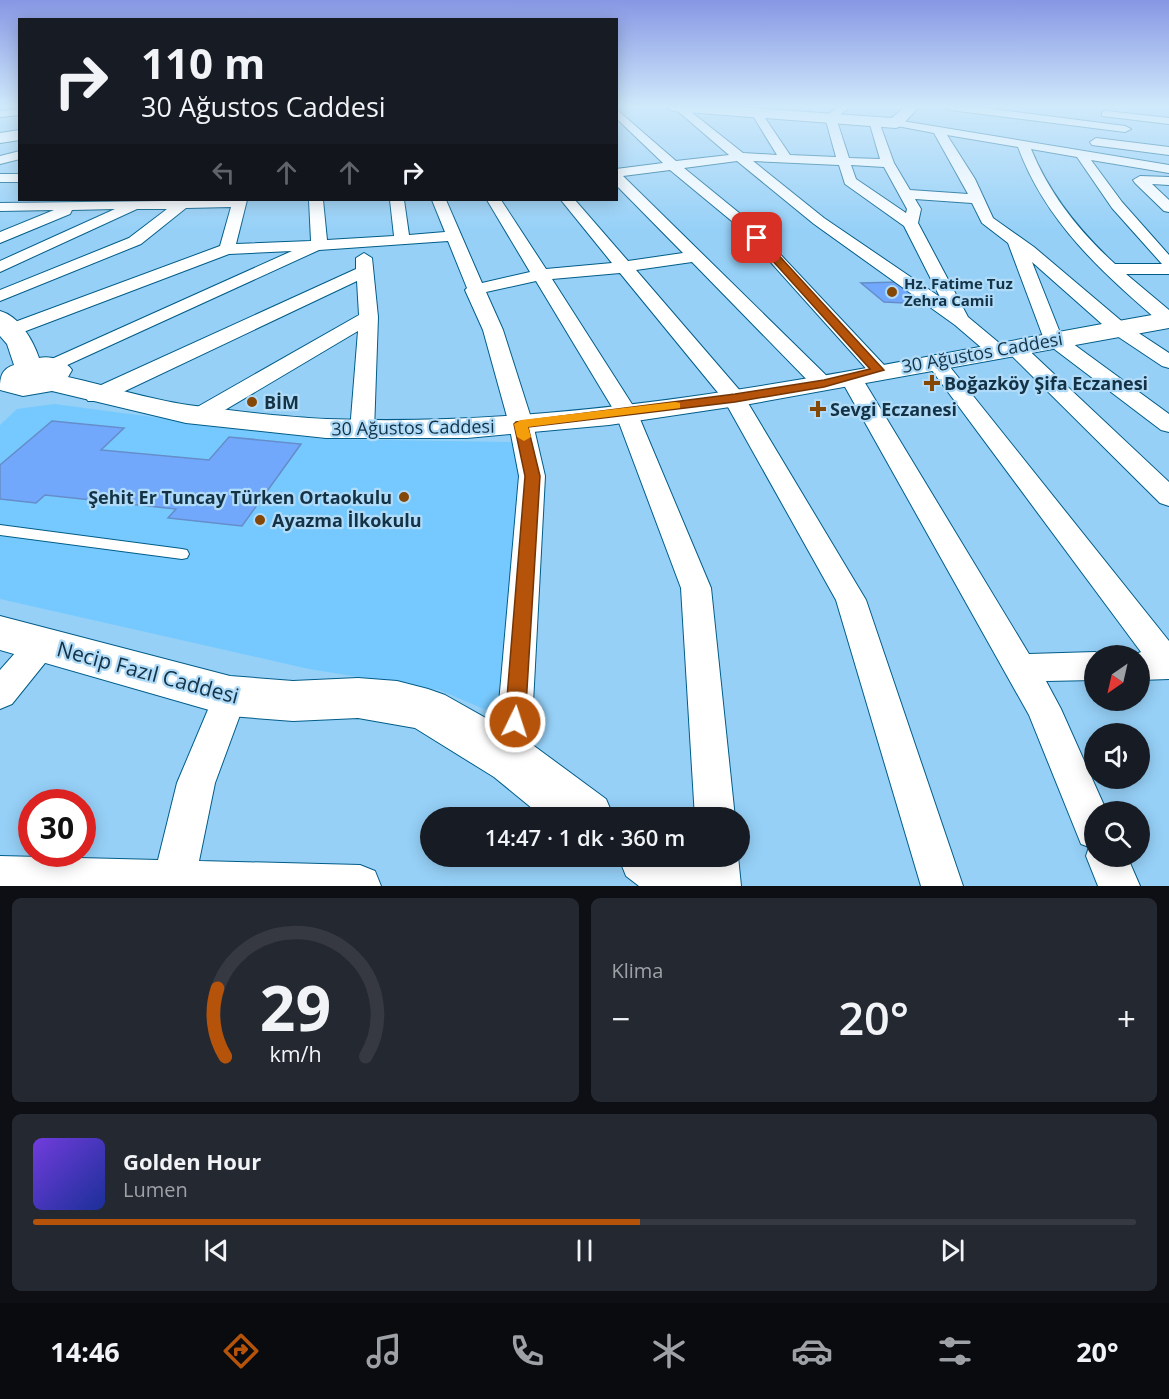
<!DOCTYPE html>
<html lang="tr">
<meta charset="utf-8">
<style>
:root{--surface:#171b24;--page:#242831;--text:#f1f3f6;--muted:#9ea1a6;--line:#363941;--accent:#b45309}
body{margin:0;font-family:"Open Sans",sans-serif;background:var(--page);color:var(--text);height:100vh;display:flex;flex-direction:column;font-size:22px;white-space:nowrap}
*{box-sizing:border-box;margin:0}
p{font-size:20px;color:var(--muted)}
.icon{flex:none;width:33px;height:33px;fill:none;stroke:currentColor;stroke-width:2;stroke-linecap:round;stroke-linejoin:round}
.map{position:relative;height:886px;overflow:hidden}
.side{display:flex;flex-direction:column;gap:12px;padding:12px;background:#0d0f14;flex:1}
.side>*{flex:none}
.banner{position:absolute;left:18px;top:18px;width:600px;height:183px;border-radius:0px;box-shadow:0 3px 15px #0003;background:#171b24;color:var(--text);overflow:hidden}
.needle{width:39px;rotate:214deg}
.controls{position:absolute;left:1084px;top:645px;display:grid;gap:12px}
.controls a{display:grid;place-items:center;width:66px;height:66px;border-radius:50%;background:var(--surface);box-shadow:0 3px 15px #0003;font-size:30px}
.speed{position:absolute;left:18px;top:789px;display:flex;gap:12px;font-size:30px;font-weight:700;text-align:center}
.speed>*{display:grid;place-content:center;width:78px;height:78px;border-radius:50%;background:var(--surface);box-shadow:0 3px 15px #0003;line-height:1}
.speed .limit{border:9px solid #d22;background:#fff;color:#111}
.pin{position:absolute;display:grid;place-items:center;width:51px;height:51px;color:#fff;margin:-26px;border-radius:12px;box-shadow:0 3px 9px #0006}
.me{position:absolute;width:66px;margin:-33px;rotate:4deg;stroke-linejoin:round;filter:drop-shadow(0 0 4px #0008)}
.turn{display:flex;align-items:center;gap:21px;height:126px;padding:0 24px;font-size:27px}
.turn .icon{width:78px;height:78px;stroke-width:2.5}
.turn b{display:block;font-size:42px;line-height:51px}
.lanes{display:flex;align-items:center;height:57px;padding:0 24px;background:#0003;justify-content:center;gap:30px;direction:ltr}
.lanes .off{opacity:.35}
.big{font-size:45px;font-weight:600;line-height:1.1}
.side .tile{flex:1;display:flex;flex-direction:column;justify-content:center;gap:9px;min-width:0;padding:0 21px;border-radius:9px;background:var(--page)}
.side .dial{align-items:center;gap:0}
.dial svg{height:156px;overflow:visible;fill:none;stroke:var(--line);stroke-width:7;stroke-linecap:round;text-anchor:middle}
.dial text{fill:var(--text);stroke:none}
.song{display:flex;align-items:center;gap:18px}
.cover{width:72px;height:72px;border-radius:9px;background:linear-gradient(135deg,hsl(260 70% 55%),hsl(230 70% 35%))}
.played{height:6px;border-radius:3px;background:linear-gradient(90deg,var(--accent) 55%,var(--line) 55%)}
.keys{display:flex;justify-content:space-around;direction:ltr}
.heat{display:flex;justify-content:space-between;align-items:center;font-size:33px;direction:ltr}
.side .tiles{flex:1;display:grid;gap:12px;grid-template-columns:1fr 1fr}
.tile:last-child{grid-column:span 2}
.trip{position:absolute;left:420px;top:807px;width:330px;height:60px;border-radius:30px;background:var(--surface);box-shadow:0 3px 15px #0003;font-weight:600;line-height:60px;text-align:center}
.dock{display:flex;height:96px;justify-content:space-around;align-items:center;background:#090b0e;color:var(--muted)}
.dock .icon{width:42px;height:42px}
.dock .current{color:var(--accent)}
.dock b{font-size:27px;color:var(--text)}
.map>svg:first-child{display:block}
.built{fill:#76c9fe}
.building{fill:#71a8fc;stroke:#658dc9;stroke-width:1.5}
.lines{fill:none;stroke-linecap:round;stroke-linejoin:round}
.lane-casing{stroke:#005d88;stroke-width:2}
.street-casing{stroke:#005d88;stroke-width:2}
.secondary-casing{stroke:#005d88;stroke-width:2}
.lane{fill:#fff;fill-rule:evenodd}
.street{fill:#fff;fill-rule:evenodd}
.secondary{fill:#fff;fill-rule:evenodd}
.route{fill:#b45309;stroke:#753606;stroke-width:1.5}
.slow{fill:#f59e0b}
.poi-dot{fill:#844705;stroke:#b0dbf8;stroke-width:2}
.labels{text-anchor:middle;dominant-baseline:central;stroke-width:4.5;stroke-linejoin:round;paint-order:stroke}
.far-poi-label{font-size:15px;font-weight:bold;fill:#133245;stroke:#b0dbf8;text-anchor:start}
.street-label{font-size:18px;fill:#133245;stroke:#b0dbf8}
.poi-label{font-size:18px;font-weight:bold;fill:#133245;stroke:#b0dbf8;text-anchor:start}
.near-street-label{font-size:21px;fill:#133245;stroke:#b0dbf8}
</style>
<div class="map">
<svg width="1169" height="886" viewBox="0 0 1169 886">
<rect width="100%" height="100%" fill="#96d0f7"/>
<!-- built -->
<path class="built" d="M54 404 321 439 517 442 523 609 515 722 439 690 309 669 0 599V425L17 409Z"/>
<!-- building -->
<path class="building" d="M899 282 925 304 884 302 861 283Z
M52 421 124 428 101 450 209 460 229 437 301 444 242 526 168 518 176 509 45 495 36 503 0 499V465Z"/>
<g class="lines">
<defs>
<path id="lane" d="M0 525 182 549 187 550 189 554 187 558 182 559 0 535Z"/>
<path id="street" d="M673 107H685L743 153 777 155 750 111 755 108 759 109 790 155 836 157 825 117 838 107H850L836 118 849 158 880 159 869 121 878 119 894 163 910 190 968 194 934 133 892 125 890 123 896 120 1169 165V173L1091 160 1122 202 1169 255V274H1126L1169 310V326L1162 324C1103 273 1046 223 1018 147L947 135 975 179 993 218 1034 247 1125 324 1169 353V368L1162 366 1111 332 1032 262 1061 335 1169 414V432L1161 430 1045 342 1008 243 982 223 972 203 915 199 921 209 918 223 968 317 1004 347 1014 341 1021 343 1169 482V506L1160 503 1007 351 997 357 990 355 955 325 814 224 737 161 684 168 749 221 885 366 889 370 885 374H871L739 227 670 170 623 176 835 384 832 389H816L692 262 636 270 742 393 866 600 963 886H921L836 600 724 400 620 273 552 279 637 412 711 588 735 818H695L681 588 615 412 536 281 486 292 503 330 533 424 545 476 530 760 525 772 512 777 499 772 494 760 519 476 509 424 483 330 465 290 467 288 448 241 319 250 52 372 45 370 42 366 45 362 292 251 229 254 18 334 11 336 1 330 4 326 220 246 231 207 186 208 141 244 0 301V290L129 238 167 209H137L0 272V261L115 209 72 210 70 214 0 243V232L54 210 0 211V203L247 200 236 244 311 241 309 200H323L327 240 394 236 390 200H404L409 235 445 232 432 200H446L482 283 530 272 487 200H501L546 269 612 263 561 200H575L628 261 683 253 616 185V169L663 163 616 118V109L676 161 729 155ZM1031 149 1077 157 1112 208 1162 264H1115C1079 231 1050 195 1031 149ZM753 161 839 165 845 184 904 226 940 297 824 218ZM851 165 884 167 907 209 906 213 856 179Z
M945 107H977L1125 126 1131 129 1125 132 950 110Z
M20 109V115L0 117V111Z
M1106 111 1169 118V124L1102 116V112Z
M1096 138 1169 147V155L1092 145 1090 142Z
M20 151V159L0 164V156Z
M0 174H20V182H0Z
M1140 176 1169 177V185L1152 184 1169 200V212L1164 211 1135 183 1133 180Z
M364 253 372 258 378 317 374 431 370 436H354L350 431 358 331 208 420H192L189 415 192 410 359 315 357 281 104 401H88L85 396 88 391 356 269V258Z
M935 355 942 357 1169 641V679L1140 680V656H1131L1141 652 925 361 928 357Z
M851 372 859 373 862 378 1029 654 1095 652 1104 656H1095V680L1046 681 1061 709 1107 812H1095V856H1127L1140 886H1098L1086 856 1089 847 1081 844 1029 715 840 378 843 373Z
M42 631 53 635 58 644 53 653 12 704 0 709V670L31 635Z
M230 681 242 686 247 696 215 783 199 861 360 865 375 871 381 886H0V856L158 860 177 783 218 686Z
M698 856H738L741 886H699Z"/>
<path id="secondary" d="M666 107H737L892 118 904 107H919L901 126 896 128 673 111Z
M20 130V140L0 143V133Z
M0 311C19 316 33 340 39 358 51 355 66 361 72 370L68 377C108 386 148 399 188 405 234 411 282 417 327 419 611 430 892 360 1169 312V328L750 404 609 425 467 438H326L186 423 52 391 23 396 0 390C0 378 1 369 14 365L7 344 0 336Z
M0 616 230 676 293 681 358 678 397 681 428 689 445 695 530 743 606 799 614 818H544L494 777 415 728 358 718 293 721 230 716 0 650Z
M618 856H693L705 866 714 886H639L626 876Z"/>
</defs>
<!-- lane casing -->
<use href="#lane" class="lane-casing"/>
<!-- street casing -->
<use href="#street" class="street-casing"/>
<!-- secondary casing -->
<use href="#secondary" class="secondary-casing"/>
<!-- lane -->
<use href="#lane" class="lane"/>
<!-- street -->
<use href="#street" class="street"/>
<!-- secondary -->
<use href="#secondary" class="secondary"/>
</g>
<!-- sky -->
<linearGradient id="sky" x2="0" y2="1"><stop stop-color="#8797e4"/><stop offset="0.46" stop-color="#d0eafb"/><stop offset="1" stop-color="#d0eafb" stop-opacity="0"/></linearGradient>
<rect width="1169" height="231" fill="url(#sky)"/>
<!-- route -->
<path class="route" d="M754 236H761L884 370 824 387 735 402 528 427 540 476 525 722 522 728 515 731 508 728 505 722 525 476 514 424 516 422 735 394 824 380 870 369 754 240Z"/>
<!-- slow -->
<path class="slow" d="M675 402 680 403V408L528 427 531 437 524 441 517 437 514 424 521 420Z"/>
<!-- markers -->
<g class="poi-dot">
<circle cx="892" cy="292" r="6"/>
<path d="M929 374h6v6h6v6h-6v6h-6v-6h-6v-6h6z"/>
<circle cx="252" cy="402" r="6"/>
<path d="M815 400h6v6h6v6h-6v6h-6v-6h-6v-6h6z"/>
<circle cx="404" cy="497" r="6"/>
<circle cx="260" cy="520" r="6"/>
</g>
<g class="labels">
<!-- far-poi labels -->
<g class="far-poi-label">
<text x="904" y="283">Hz. Fatime Tuz<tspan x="904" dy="17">Zehra Camii</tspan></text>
</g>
<!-- street labels -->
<g class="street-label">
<text transform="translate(982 352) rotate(-10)">30 Ağustos Caddesi</text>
<text transform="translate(413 427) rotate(-1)">30 Ağustos Caddesi</text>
</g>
<!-- poi labels -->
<g class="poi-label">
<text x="944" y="383">Boğazköy Şifa Eczanesi</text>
<text x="264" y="402">BİM</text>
<text x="830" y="409">Sevgi Eczanesi</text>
<text x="392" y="497" text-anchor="end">Şehit Er Tuncay Türken Ortaokulu</text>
<text x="272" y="520">Ayazma İlkokulu</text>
</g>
<!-- near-street labels -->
<g class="near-street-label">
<text transform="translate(148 672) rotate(15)">Necip Fazıl Caddesi</text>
</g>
</g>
</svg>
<div class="controls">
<a><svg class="needle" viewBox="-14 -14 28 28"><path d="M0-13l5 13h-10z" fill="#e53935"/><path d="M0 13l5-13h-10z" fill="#9ea1a6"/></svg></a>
<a><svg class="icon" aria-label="sound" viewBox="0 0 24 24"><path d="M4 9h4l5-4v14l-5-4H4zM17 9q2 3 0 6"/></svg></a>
<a><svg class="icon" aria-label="search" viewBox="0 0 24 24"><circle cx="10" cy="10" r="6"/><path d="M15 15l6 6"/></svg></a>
</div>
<div class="speed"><div class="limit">30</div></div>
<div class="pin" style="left:757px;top:238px;background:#d93025"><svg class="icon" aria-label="arrive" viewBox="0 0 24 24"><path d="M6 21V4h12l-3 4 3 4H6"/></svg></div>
<svg class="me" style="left:515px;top:722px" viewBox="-20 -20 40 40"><circle r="17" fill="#b45309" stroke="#fff" stroke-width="3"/><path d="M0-11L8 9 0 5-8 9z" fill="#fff"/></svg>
<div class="trip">14:47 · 1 dk · 360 m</div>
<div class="banner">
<div class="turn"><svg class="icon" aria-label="right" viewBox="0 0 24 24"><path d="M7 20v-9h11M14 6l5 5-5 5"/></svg><div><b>110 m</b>30 Ağustos Caddesi</div></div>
<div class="lanes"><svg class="icon off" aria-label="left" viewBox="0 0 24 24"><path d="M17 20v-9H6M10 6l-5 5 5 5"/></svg><svg class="icon off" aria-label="ahead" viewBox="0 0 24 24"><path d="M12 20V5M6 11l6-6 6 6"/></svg><svg class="icon off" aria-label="ahead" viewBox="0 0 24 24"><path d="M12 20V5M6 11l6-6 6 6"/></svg><svg class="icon" aria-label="right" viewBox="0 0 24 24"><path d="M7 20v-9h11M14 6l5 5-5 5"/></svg></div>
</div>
</div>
<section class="side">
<div class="tiles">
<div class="tile dial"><svg viewBox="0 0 100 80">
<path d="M14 69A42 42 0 1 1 86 69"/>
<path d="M14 69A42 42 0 0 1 10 34" stroke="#b45309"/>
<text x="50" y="56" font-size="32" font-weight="700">29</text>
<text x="50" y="72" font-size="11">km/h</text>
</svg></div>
<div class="tile"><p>Klima</p>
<div class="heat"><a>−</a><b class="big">20°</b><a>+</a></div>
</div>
<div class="tile">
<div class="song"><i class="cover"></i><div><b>Golden Hour</b><p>Lumen</p></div></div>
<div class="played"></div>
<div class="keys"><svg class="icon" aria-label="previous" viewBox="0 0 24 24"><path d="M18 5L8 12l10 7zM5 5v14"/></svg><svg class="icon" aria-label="pause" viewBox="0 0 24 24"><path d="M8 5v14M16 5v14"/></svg><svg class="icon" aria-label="next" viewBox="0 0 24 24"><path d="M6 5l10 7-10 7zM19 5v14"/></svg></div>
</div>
</div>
</section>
<nav class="dock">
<b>14:46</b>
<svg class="icon current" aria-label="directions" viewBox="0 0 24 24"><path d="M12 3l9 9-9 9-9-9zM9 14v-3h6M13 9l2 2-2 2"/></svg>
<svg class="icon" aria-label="music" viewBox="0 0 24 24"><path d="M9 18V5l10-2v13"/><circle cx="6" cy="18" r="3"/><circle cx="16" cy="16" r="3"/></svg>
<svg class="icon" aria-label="phone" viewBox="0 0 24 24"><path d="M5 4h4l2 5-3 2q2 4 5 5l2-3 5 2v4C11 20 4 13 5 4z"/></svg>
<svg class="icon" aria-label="climate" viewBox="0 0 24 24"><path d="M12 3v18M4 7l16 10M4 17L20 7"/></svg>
<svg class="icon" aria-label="car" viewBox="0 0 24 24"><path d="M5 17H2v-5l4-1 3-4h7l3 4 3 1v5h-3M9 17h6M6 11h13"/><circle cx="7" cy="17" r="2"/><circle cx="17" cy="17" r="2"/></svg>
<svg class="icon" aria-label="filters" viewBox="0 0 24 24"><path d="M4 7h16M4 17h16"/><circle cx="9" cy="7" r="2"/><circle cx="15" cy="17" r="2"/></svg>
<b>20°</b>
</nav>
